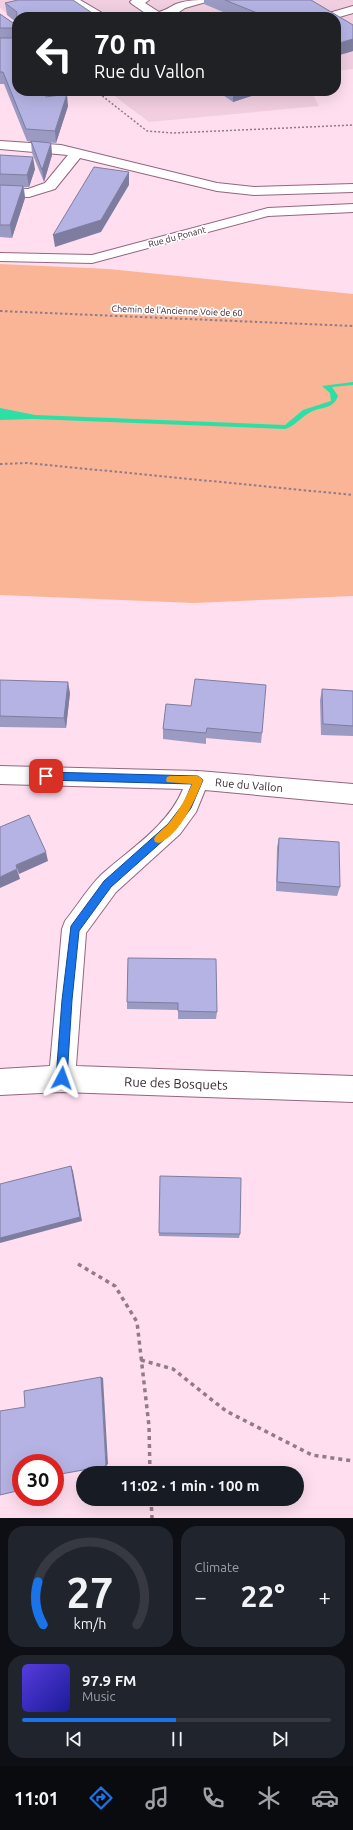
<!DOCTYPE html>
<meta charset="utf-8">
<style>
:root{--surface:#171b24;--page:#20242c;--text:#f1f3f6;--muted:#9ea1a6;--line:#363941;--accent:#1a73e8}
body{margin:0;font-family:Ubuntu,sans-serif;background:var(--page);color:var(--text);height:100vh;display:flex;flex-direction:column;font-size:15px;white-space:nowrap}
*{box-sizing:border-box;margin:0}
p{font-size:13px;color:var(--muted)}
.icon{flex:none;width:22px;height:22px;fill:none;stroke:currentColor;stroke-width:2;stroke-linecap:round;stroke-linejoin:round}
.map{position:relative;height:1518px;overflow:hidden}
.drawer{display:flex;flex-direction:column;gap:8px;padding:8px;background:#0d0f14;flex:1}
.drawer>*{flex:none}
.guide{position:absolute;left:12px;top:12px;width:329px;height:84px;border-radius:16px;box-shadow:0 4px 16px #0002;background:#202124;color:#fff;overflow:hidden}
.speed{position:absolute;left:12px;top:1454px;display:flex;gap:8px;font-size:20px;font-weight:700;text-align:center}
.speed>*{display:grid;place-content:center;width:52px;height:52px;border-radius:50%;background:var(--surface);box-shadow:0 4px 16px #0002;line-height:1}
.speed .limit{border:6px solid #d22;background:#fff;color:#111}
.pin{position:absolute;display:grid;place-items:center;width:34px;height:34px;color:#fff;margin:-17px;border-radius:8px;box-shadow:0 2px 6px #0006}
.me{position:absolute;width:44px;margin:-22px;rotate:4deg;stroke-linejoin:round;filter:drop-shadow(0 0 3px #0008)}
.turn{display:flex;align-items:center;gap:14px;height:84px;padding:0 16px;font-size:18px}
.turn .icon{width:52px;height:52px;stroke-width:2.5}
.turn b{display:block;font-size:28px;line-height:34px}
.big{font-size:30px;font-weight:700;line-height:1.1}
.drawer .widget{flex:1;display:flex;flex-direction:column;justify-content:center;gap:6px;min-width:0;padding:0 14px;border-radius:16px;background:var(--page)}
.drawer .dial{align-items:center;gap:0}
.dial svg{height:104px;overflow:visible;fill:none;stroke:var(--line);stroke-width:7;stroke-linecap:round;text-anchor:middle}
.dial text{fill:var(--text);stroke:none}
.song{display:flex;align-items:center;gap:12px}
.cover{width:48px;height:48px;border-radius:6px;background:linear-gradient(135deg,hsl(250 70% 55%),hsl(240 70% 35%))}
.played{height:4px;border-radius:2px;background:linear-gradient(90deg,var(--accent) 50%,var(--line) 50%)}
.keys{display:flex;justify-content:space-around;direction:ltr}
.heat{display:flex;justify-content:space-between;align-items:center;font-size:22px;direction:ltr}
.drawer .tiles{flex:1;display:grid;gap:8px;grid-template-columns:1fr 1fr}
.widget:last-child{grid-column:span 2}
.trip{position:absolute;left:76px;top:1466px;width:228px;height:40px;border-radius:20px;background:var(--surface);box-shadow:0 4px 16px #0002;font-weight:700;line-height:40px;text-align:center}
.tab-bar{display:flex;height:64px;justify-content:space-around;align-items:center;background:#090b0e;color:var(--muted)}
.tab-bar .icon{width:28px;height:28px}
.tab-bar .on{color:var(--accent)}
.tab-bar b{font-size:18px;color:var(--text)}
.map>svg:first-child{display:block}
.built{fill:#f1cee0}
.green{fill:#f9b596}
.water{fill:#2bdfa5}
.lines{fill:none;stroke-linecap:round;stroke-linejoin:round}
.minor-casing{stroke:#93667f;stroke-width:2}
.path-far2{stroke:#937a88;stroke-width:1.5;stroke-dasharray:2 2;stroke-linecap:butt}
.path-far1{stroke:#937a88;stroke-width:2;stroke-dasharray:2.5 2.5;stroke-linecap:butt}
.path{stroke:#937a88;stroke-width:3.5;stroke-dasharray:4 4;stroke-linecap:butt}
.minor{fill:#fff;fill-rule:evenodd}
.wall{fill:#9b9ac3}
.shaded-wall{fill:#7e7d9f}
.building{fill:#b4b3e3;stroke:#7e7d9f}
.route{fill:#1a73e8;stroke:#114b97}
.slow{fill:#f59e0b}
.labels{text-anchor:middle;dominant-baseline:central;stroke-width:3.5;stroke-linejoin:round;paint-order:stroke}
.far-street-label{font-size:9px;fill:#321f2a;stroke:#fff}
.street-label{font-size:11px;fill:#321f2a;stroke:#fff}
.near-street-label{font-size:13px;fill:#321f2a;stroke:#fff}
</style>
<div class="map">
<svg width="353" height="1518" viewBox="0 0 353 1518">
<rect width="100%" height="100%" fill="#fedeef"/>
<!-- built -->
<path class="built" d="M0 0H353V69L336 71V17H17V21L0 8Z
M108 91H311L319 106 149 122Z"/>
<!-- green -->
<path class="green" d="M0 264 109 269 353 294V596L194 603 0 595Z"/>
<!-- water -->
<path class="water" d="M353 382V385L332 387 338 396C333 410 321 406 309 413 300 418 295 426 285 429L33 419 0 420V408L35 415 285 425 303 410 331 401 330 393 322 386Z"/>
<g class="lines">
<defs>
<path id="minor" d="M67 0H80L109 17C94 17 77 13 67 0Z
M132 0H149L145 3 159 12C166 10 170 7 176 4 186 0 197 0 208 0L206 2 185 8 176 14 167 17H151L132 4 130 2Z
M353 6V13L336 18 320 17 322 15Z
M0 141 61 145 217 183 254 187 353 184V192L254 195 217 191 80 158 55 189 29 197 0 196V188L28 189 45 183 68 155 0 149Z
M353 204V212L268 216 92 263 0 261V253L92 255 268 208Z
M0 766 198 771 353 784V804L205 790 196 812 180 834 116 892 86 933 76 1066 353 1076V1102L62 1092 0 1095V1069L50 1066 62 929 65 921C77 906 88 888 101 875 130 849 168 826 183 789L0 784Z"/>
</defs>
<!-- minor casing -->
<use href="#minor" class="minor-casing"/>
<!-- path-far2 -->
<path class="path-far2" d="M96 91 147 131 173 133 353 125"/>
<!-- path-far1 -->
<path class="path-far1" d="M0 311 353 326
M0 464 27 463 353 495"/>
<!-- path -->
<path class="path" d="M78 1264 115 1286 137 1322 149 1426 150 1473
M141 1360 173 1369 226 1411 312 1455 353 1461
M151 1499 152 1518"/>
<!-- minor -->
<use href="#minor" class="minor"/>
</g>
<!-- wall -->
<path class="wall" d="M204 0H311L353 25V51L336 56V17H235L204 4Z
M5 3 98 17H17V91H46V97L68 106 56 143 44 142 51 143 52 155 44 182 32 153 31 142 27 141 4 84H0V14L16 25V22L7 15Z
M217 91H267L233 102Z
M0 155 35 169 29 187H24L25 198 12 238 0 237Z
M0 680 70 693 66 728 0 727Z
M322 689 353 691V736L321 735 320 700Z
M166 704 262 733 261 743 206 738V744L163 739V729Z
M279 838 340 887 337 896 276 891 277 847Z
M128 958 217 1012 216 1019H178V1010L127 1009V1002Z
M159 1233 240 1234 239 1238 159 1236Z"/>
<!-- shaded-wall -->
<path class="shaded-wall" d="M353 39V51L336 56V44Z
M233 91H267L233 102Z
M67 94 68 106 56 143 55 131Z
M51 143 52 155 44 182 42 170Z
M33 157 35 169 29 187 27 175Z
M129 172V185L101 232 55 247 53 235Z
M23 186 25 198 12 238 10 225Z
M68 682 70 693 66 728 64 718Z
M46 852 48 861 19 874 16 865Z
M17 869 20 879 0 888V877Z
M71 1166 73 1171 82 1221 0 1243V1238Z
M101 1377 103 1378 108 1464 106 1466Z"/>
<!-- building -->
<path class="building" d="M18 0H73L98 17H17V91H45L46 97 67 94 55 131 26 129 3 72H0V38H17V28H0V14L16 25 17 12 5 3Z
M225 0H311L353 25V39L336 44V17H267Z
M31 141 51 143 42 170Z
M0 155 33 157 27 175 0 174Z
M94 167 129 172 101 220 53 235Z
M0 185 23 186 10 225H0Z
M195 679 266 685 262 733 207 728 206 733 163 729 166 704 191 706Z
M0 680 68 682 64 718 0 716Z
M322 689 353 691V726L323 724Z
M29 815 46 852 16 865 17 869 0 877V827Z
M279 838 339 842 340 887 277 882Z
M128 958 216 959 217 1012 178 1011V1003L127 1002Z
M71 1166 80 1217 0 1238V1184Z
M160 1176 241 1178 240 1234 159 1233Z
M101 1377 106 1466 55 1475V1463H21V1490L0 1495V1411L25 1407 24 1391Z"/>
<!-- route -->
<path class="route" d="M46 772 198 776 203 780 191 808 175 830 111 887 79 931 72 1000 67 1078 66 1082 62 1084 58 1082 56 1078 62 1000 71 926 104 881 168 824 184 803 192 784 46 780 41 776Z"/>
<!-- slow -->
<path class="slow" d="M170 776H198L203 780C195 800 180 835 159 843L155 842 154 839C157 832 165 829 169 823 179 811 186 798 192 784L167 782 166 780 167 777Z"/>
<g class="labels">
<!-- far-street labels -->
<g class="far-street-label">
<text transform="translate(177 237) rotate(-15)">Rue du Ponant</text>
<text transform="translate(177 311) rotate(2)">Chemin de l'Ancienne Voie de 60</text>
</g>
<!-- street labels -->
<g class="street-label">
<text transform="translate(249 785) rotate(5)">Rue du Vallon</text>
</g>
<!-- near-street labels -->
<g class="near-street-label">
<text transform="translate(176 1083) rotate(2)">Rue des Bosquets</text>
</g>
</g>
</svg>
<div class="speed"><div class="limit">30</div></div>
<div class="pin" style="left:46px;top:776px;background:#d93025"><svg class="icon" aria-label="arrive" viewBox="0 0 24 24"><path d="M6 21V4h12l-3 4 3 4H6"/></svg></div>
<svg class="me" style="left:62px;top:1078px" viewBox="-20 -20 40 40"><path d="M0-17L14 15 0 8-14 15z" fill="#1a73e8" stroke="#fff" stroke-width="4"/></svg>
<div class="trip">11:02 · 1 min · 100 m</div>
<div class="guide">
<div class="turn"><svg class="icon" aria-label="left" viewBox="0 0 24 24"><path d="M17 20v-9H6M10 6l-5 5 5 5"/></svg><div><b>70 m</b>Rue du Vallon</div></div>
</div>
</div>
<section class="drawer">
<div class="tiles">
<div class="widget dial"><svg viewBox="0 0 100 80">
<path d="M14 69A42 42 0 1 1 86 69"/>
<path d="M14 69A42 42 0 0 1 10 36" stroke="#1a73e8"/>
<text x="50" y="56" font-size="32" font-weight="700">27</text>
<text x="50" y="72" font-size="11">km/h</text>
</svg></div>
<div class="widget"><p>Climate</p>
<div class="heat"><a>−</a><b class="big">22°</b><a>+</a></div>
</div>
<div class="widget">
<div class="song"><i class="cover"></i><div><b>97.9 FM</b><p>Music</p></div></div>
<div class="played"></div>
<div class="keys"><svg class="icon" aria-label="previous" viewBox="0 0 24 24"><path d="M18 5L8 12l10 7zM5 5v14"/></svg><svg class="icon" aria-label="pause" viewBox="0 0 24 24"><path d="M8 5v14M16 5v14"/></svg><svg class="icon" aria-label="next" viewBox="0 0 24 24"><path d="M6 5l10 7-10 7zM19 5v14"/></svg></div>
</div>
</div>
</section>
<nav class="tab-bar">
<b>11:01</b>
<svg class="icon on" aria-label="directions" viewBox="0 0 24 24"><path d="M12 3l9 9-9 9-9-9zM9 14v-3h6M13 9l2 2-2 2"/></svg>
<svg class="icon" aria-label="music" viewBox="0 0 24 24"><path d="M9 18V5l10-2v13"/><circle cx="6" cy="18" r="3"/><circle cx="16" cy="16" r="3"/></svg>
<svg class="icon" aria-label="phone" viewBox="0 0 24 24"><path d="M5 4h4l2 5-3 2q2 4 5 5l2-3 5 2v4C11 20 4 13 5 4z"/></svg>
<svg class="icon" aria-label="climate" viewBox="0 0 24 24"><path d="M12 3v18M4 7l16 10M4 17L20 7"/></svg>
<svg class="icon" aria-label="car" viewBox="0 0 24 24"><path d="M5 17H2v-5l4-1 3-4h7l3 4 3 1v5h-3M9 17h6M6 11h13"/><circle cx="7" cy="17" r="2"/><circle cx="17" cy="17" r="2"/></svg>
</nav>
